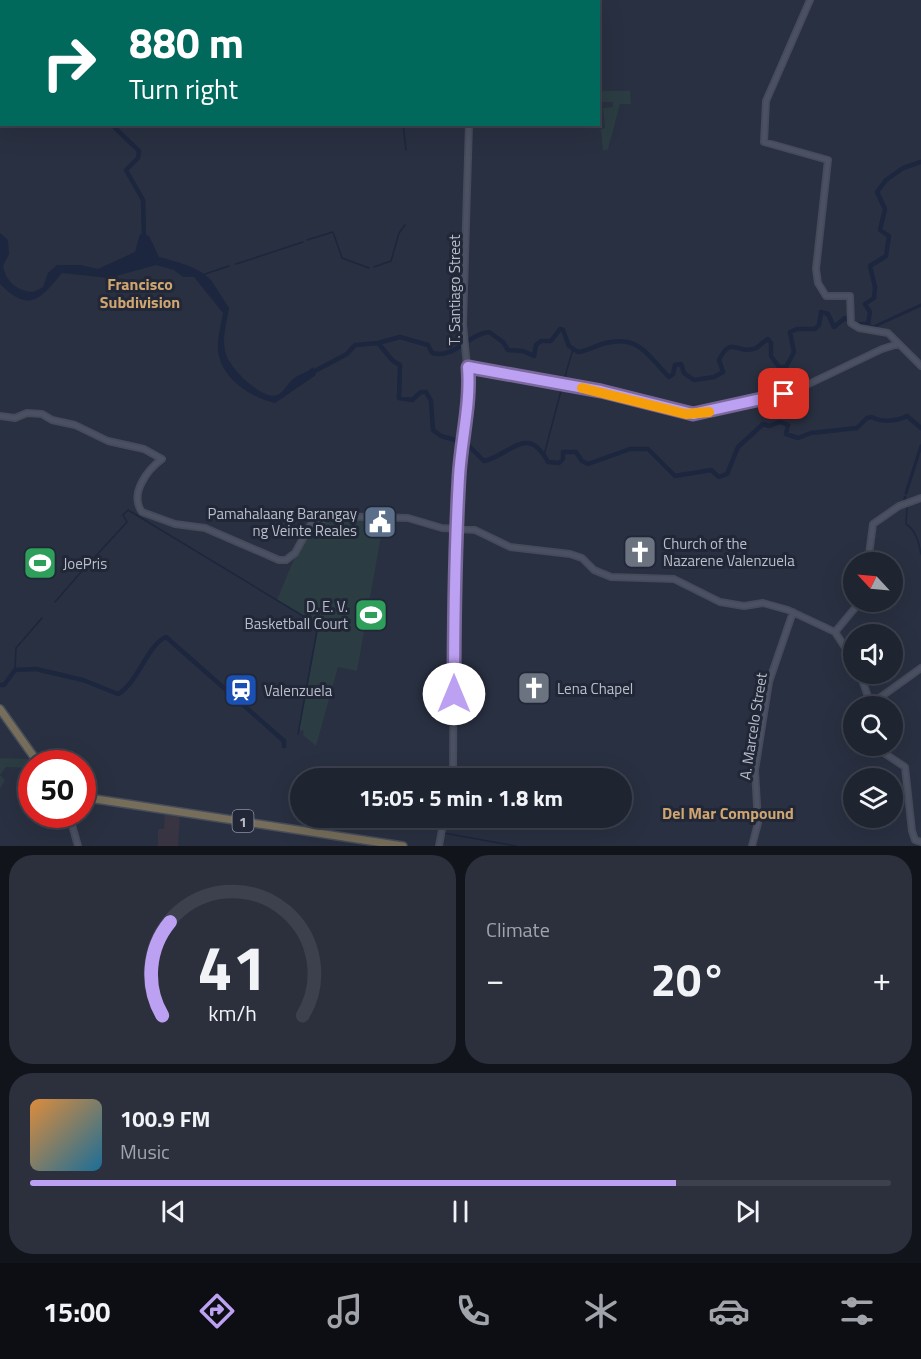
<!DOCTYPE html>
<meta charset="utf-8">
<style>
:root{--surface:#1f2431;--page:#2c303d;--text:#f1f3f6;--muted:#a1a4ab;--line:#3c414d;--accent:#bca0f2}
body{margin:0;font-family:"Titillium Web",sans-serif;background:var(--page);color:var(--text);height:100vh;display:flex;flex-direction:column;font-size:22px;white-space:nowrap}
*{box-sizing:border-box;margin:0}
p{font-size:20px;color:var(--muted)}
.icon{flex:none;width:33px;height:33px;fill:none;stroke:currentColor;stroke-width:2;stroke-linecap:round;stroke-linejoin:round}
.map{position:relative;height:846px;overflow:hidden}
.details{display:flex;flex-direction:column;gap:9px;padding:9px;background:#11141b;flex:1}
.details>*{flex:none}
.top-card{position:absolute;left:0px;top:0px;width:600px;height:126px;box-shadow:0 6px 24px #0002,0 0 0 2px var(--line);background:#00695c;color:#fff;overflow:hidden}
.needle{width:39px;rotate:296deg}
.buttons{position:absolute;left:843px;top:552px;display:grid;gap:12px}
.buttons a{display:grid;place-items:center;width:60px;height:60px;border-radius:50%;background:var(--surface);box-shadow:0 6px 24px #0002,0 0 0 2px var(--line);font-size:30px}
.speed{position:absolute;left:18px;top:750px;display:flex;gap:12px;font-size:30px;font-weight:700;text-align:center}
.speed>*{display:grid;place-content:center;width:78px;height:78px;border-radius:50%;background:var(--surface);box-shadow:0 6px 24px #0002,0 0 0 2px var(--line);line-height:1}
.speed .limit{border:9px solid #d22;background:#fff;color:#111}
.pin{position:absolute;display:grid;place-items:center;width:51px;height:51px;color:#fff;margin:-26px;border-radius:12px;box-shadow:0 3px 9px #0006}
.me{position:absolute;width:66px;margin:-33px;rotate:0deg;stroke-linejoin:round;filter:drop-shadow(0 0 4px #0008)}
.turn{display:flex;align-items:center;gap:21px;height:126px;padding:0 30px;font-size:27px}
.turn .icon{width:78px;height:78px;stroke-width:2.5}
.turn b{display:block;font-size:42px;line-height:51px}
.big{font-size:45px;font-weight:700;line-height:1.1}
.details .card{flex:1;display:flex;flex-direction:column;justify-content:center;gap:9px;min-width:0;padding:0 21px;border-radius:24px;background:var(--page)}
.details .dial{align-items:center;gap:0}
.dial svg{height:156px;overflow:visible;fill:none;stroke:var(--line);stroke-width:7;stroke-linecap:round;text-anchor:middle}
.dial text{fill:var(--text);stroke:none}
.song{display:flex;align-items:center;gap:18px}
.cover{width:72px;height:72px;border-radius:9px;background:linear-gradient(135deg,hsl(30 70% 55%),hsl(200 70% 35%))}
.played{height:6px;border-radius:3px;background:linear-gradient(90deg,var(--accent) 75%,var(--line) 75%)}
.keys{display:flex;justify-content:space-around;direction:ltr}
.heat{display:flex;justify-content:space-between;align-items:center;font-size:33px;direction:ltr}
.details .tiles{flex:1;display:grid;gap:9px;grid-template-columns:1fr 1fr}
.card:last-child{grid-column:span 2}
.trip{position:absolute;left:290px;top:768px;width:342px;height:60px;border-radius:30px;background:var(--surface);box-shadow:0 6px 24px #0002,0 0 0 2px var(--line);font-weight:700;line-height:60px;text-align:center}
.tabs{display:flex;height:96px;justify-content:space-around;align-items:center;background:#0c0e14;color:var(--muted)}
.tabs .icon{width:42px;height:42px}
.tabs .current{color:var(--accent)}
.tabs b{font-size:27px;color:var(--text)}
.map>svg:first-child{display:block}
.medical{fill:#383442}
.green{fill:#2b3c42}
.water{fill:#1c263e}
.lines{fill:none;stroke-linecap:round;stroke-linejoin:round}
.stream{stroke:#1c263e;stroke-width:1.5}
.canal{stroke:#1c263e;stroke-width:3}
.river{stroke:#1c263e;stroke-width:4.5}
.secondary-casing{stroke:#464b5a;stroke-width:8}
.highway-casing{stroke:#474d5b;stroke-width:10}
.secondary{stroke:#4b5163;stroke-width:4.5}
.highway{stroke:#766e5a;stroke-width:7}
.route-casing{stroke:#7a689d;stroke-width:15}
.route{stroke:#bca0f2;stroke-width:10}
.slow{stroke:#f59e0b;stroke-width:10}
.labels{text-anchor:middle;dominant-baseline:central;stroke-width:6;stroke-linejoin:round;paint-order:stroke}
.shield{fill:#212736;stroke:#8c919e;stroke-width:1.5}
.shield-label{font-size:14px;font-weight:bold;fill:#babecb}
.street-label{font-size:15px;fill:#babecb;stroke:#212736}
.poi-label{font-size:15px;fill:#babecb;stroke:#212736;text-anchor:start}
.neighbourhood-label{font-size:16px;font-weight:bold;fill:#cfa570;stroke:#212736}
</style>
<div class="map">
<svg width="921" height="846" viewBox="0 0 921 846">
<rect width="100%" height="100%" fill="#293041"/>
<!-- medical -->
<path class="medical" d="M165 813 180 815 178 846H158V829H164Z"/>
<!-- green -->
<path class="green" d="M600 91H630L631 104H620L608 149 603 151 601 129 605 128 603 108 613 107V102H600Z
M345 517 384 519 357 671 338 667 316 746 303 735 304 731 299 730 319 625 277 600C284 584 302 536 313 526 322 519 335 518 345 517Z
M370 610 384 612 381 629 367 627Z
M0 758 32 759 35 763 32 764 31 768 6 767 0 775 5 780 0 789Z"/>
<!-- water -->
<path class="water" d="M0 233 8 240 9 254 3 266C6 282 17 291 33 292L43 287 48 273 57 265H81L98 269 135 252 140 234 149 236 159 257C174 261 200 267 211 280 217 289 223 299 229 308 227 323 221 339 226 354 229 367 262 401 277 395 284 392 287 384 293 379 299 374 307 373 313 367L316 375 275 403C251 398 221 378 218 351 217 339 221 325 223 313L194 277H183L174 270 156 265 109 278 62 273C40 300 29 313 0 284Z"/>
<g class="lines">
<!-- stream -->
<path class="stream" d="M421 2V0
M403 124 406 150
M307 240 333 232 342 258 369 268
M236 264 303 242
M374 267 391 261 399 233 405 225
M205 274 229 266
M564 380 573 349
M544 455 562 387
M907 506 906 524C916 530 919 543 921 554
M92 560 127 522 123 515 128 510 318 625 298 734
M55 602 88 564
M15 670 16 648 42 618
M284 741 285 740
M444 833 516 846"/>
<!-- canal -->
<path class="canal" d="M864 325 873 327 921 305
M906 493 921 446
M905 497V501"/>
<!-- river -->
<path class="river" d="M67 0 68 2
M104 0 106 2
M110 2 112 0
M134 2V0
M111 124 139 151 138 158 126 170 143 200 144 238
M378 343 393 361 400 365 399 398 412 400 421 392H426L431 401 433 430 441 436 466 443 484 461C511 455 527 423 548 462L559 463 563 459V452H576L582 461 588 464 630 449H648L675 476 711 470 719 477 727 474 738 447 763 424 769 426 780 422 788 425 786 434 798 438 811 433 857 428 867 418 872 417C881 423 898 421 907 416L921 428
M311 373 347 354 355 345 378 343 400 337 428 345 432 353C455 359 468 334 489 332L503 342 508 350 523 351 534 356 536 345 541 341H551L560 329 563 330 569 346 578 352C588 351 596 345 606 343 640 335 648 356 669 377L673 374 675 365 681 364 684 373 694 380 714 377 723 372 719 360C732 334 737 356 756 348 761 345 764 341 768 339L771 343V356L779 367H786L794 352 790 332 797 329H815L819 325 821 312 828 314 834 327 845 318 857 324H868L870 312 865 304 874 298 875 287 870 266 886 256 889 236 880 230 885 209 877 192 886 180 903 168 921 162
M0 685H4L15 670 36 669 83 680 118 694C138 683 148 644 166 637L284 741V746"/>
<defs>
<path id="secondary" d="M448 0V2
M810 0 766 101 764 142 828 160 816 269 818 283 826 296H850L851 323 859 328 888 333 921 366
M82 2V0
M560 2 562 0
M468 367 601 391 693 414 792 392 882 349 898 344
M0 416 15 418 27 413 42 414 52 420 75 425 108 441 144 449 162 459C147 470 129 494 142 512L175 524 205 528 279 560H286L295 553 311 524 330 516 408 518 442 528 475 530 510 547 570 554 582 558 594 570 611 577 674 579 720 602 744 606 763 603 788 610 835 632 854 661
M868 562 873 524 899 506 921 498
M835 632 860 602
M860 674 871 705
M871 704 921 668
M879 746 884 753 905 767 912 831 915 840 921 842
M453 778 454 577 461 438 469 389 463 324 469 124
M69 814 78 846
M439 846 444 818
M752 846 758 823 755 770 769 682 793 612"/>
<path id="highway" d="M0 709 39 764
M82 797 403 846"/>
</defs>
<!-- secondary casing -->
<use href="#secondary" class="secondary-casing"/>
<!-- highway casing -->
<use href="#highway" class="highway-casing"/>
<!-- secondary -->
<use href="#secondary" class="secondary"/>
<!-- highway -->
<use href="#highway" class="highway"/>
</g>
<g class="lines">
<defs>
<path id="route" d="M454 694C454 621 455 549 459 477 461 440 471 404 468 367L601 391 693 414 784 394"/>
</defs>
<!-- route casing -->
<use href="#route" class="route-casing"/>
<!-- route -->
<use href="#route" class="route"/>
<!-- slow -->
<path class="slow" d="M582 388 686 414 709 412"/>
</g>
<!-- icons -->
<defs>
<symbol id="civic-square" viewBox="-11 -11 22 22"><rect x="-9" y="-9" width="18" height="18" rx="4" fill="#5c6f8a" stroke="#212736"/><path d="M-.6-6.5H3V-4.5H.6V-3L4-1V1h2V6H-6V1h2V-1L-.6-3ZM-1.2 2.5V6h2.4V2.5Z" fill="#fff"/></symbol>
<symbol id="church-square" viewBox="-11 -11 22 22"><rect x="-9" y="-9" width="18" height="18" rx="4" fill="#6b7280" stroke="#212736"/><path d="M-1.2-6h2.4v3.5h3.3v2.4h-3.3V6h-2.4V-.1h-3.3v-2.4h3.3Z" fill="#fff"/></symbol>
<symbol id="stadium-square" viewBox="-11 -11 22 22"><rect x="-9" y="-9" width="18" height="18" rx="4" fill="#2e9e5b" stroke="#212736"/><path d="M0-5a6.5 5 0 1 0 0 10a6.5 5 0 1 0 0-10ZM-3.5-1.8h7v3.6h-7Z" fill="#fff"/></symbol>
<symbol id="station-square" viewBox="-11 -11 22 22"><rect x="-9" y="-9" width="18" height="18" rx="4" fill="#1a4fb4" stroke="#212736"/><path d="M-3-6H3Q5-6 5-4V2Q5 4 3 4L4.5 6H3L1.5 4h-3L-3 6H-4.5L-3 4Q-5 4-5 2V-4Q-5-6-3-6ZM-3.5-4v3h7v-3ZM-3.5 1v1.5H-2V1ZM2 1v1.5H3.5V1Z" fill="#fff"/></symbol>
</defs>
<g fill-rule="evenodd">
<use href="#civic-square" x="361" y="503" width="38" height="38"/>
<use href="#church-square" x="621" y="533" width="38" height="38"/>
<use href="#stadium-square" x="21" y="544" width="38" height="38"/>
<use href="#stadium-square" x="352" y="596" width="38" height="38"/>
<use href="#church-square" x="515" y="669" width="38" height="38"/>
<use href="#station-square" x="222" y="671" width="38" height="38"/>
</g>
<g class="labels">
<!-- shield labels -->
<rect class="shield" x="232.5" y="810" width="21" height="22" rx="4.5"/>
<g class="shield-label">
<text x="243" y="821">1</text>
</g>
<!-- street labels -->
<g class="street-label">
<text transform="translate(454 290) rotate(-90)">T. Santiago Street</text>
<text transform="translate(753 726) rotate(-81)">A. Marcelo Street</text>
</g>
<!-- poi labels -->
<g class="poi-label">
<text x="357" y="513" text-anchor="end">Pamahalaang Barangay<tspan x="357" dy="17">ng Veinte Reales</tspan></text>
<text x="663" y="543">Church of the<tspan x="663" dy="17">Nazarene Valenzuela</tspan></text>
<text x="63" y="563">JoePris</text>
<text x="348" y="606" text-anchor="end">D. E. V.<tspan x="348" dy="17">Basketball Court</tspan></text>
<text x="557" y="688">Lena Chapel</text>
<text x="264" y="690">Valenzuela</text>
</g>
<!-- neighbourhood labels -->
<g class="neighbourhood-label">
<text x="140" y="284">Francisco<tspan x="140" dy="18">Subdivision</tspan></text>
<text x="728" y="813">Del Mar Compound</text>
</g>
</g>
</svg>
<div class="buttons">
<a><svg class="needle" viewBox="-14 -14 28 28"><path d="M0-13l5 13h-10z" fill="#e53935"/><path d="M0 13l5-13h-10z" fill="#a1a4ab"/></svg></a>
<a><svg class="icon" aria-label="sound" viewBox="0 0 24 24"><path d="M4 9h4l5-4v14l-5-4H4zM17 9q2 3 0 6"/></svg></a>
<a><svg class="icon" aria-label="search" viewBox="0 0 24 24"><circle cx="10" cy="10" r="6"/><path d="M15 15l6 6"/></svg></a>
<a><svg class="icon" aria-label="layers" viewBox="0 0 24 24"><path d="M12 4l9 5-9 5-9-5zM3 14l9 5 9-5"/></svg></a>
</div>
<div class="speed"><div class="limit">50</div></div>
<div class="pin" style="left:784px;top:394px;background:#d93025"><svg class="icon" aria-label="arrive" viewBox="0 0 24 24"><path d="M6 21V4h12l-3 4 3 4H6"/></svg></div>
<svg class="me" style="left:454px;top:694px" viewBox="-20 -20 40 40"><circle r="19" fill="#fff"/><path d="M0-13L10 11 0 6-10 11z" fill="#bca0f2"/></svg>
<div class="trip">15:05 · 5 min · 1.8 km</div>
<div class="top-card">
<div class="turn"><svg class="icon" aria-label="right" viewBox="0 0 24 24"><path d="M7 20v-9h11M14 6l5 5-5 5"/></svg><div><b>880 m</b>Turn right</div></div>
</div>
</div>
<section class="details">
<div class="tiles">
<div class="card dial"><svg viewBox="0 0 100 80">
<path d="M14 69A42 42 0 1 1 86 69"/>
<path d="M14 69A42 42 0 0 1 18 21" stroke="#bca0f2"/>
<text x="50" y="56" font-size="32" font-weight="700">41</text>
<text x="50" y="72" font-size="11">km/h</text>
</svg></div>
<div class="card"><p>Climate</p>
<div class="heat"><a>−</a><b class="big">20°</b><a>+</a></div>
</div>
<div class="card">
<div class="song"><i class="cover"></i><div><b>100.9 FM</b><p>Music</p></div></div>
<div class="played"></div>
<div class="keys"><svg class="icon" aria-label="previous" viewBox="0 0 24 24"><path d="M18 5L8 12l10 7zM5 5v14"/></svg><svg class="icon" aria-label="pause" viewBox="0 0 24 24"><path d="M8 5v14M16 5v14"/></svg><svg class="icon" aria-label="next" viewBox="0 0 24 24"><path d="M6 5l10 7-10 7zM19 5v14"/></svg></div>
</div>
</div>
</section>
<nav class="tabs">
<b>15:00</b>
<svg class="icon current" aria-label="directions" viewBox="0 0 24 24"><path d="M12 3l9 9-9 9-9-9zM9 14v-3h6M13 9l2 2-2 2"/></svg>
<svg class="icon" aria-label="music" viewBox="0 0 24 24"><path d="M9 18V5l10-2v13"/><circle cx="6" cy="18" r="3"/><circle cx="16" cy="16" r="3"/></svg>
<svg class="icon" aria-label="phone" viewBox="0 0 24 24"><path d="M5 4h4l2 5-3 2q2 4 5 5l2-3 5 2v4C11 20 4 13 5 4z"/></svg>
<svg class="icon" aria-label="climate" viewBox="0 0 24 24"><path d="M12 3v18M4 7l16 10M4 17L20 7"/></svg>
<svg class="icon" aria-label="car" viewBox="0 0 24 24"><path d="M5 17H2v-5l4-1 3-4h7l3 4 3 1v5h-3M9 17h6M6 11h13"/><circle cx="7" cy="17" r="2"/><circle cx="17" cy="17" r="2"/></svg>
<svg class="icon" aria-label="filters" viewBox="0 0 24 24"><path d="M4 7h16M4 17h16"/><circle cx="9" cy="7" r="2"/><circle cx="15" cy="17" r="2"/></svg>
</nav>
